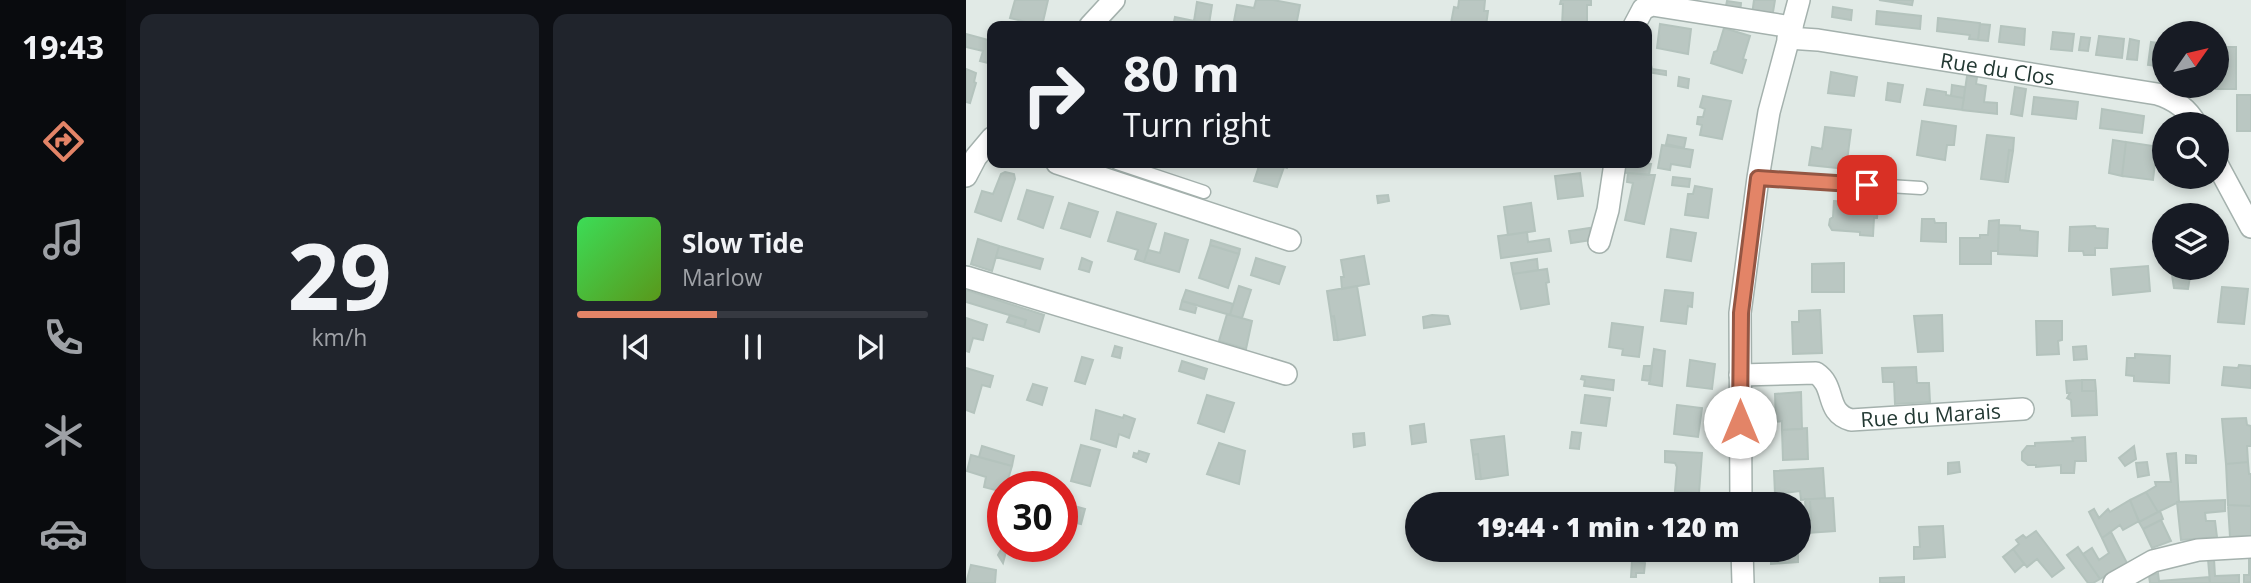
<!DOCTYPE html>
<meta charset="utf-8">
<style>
:root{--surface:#171b24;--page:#20242c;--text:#f1f3f6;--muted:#9ea1a6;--line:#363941;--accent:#e38467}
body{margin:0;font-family:"Open Sans",sans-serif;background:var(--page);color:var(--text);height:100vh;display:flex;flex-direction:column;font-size:26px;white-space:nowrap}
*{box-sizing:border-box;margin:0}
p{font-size:23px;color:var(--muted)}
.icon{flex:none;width:38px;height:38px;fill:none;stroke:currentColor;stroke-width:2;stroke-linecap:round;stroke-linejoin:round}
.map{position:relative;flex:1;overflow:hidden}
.sheet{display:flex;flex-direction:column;gap:14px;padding:14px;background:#0d0f14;width:840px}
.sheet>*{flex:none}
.guide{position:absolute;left:21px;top:21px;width:665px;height:147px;border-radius:14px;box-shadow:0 4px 10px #0003;background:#171b24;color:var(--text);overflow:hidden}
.needle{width:46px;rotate:56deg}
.buttons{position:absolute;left:1186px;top:21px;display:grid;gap:14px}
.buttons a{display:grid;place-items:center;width:77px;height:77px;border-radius:50%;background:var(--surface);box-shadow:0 4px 10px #0003;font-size:35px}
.speed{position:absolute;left:21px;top:471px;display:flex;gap:14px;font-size:35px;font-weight:700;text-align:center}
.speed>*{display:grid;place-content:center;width:91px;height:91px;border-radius:50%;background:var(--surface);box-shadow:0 4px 10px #0003;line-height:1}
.speed .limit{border:10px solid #d22;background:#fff;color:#111}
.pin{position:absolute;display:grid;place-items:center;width:60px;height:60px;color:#fff;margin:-30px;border-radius:14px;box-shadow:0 4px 10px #0006}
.me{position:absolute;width:77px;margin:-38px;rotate:0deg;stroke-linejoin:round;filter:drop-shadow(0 0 5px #0008)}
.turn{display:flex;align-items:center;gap:24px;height:147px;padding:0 21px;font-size:32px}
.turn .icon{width:91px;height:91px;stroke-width:2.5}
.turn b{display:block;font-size:49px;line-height:60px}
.sheet .tile{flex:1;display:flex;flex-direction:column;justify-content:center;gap:10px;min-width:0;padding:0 24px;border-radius:14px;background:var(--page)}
.sheet .dial{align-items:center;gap:0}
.dial b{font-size:91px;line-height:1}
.song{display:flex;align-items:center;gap:21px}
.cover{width:84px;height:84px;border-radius:10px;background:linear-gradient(135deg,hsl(130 70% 55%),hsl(90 70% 35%))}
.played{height:7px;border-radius:4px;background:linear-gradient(90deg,var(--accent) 40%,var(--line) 40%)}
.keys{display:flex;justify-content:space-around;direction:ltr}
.sheet .tiles{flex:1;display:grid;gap:14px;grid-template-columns:repeat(2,1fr)}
.trip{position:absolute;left:439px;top:492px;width:406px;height:70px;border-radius:35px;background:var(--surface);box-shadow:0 4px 10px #0003;font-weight:800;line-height:70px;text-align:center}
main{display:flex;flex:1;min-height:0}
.dock{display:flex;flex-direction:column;width:126px;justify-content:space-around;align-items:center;background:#090b0e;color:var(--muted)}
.dock .icon{width:49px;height:49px}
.dock .selected{color:var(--accent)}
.dock b{font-size:32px;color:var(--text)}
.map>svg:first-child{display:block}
.building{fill:#bac7c2;stroke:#b4c3bd;stroke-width:2}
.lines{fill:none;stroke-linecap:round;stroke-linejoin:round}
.service-casing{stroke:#a4b1ad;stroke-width:15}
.minor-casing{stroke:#a4b1ad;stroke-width:24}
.service{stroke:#fff;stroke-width:12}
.minor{stroke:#fff;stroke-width:21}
.route-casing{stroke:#945643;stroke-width:18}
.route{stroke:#e38467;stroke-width:12}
.labels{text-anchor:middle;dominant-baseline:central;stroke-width:6;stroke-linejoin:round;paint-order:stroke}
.street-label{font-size:21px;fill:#233933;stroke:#f1f7f4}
</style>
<main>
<nav class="dock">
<b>19:43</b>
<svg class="icon selected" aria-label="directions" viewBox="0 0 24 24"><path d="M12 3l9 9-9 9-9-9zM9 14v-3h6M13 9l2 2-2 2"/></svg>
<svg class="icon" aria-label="music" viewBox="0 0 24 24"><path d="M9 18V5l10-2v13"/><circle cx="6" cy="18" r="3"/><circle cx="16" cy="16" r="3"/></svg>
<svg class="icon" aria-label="phone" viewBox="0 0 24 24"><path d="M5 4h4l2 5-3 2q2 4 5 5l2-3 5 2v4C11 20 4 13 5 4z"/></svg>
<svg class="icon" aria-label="climate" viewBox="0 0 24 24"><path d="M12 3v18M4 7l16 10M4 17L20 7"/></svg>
<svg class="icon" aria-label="car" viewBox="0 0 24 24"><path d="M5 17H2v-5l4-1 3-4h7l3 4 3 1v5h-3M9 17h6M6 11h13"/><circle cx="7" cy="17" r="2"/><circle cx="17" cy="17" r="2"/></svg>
</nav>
<section class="sheet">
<div class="tiles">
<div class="tile dial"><b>29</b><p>km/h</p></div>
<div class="tile">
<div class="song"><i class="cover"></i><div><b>Slow Tide</b><p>Marlow</p></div></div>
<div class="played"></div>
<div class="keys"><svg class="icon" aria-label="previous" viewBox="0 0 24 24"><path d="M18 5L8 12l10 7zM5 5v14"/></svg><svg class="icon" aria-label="pause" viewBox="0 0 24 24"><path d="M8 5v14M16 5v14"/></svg><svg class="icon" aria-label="next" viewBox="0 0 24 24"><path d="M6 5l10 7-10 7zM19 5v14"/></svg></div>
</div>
</div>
</section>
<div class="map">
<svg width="1285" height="583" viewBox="0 0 1285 583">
<rect width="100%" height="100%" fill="#e1eae6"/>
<!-- building -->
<path class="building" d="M49 0H82L76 26 44 18Z
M290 0H307L334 5 330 26H283L284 24 268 21 271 5 288 8Z
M493 0H519L518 11H522L520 26 485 23 488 7 492 8Z
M595 0H625V5H621V26H596L597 4H594Z
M788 0H809L806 18 786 15Z
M913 0H947L946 5Z
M761 1 775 3 774 13 759 11Z
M231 2 246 5 243 24 228 21Z
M867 7 886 10 885 20 866 17Z
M911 11 955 16 954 29 910 24Z
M209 17 233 22 232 26H207Z
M972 18 1014 23 1012 40 1003 39 1004 35 971 31Z
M694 24 725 29 722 54 691 48Z
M1014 24 1024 25 1022 41 1012 40Z
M1035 26 1059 29 1058 45 1033 42Z
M758 28 784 36 777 59 780 60 776 73 745 63 748 52 751 51Z
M1087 32 1108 34 1106 51 1085 49Z
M0 34 26 41V64L14 61 17 51 0 47Z
M1133 36 1158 39 1156 58 1130 55Z
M1115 37 1124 38 1122 51 1113 50Z
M1164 39 1173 41 1171 60 1161 59Z
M1185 42 1199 44V67L1182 65Z
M1251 47H1270V89H1250Z
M681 64 685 65 686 69 700 71V75L681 72Z
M0 69 10 73 8 82 10 83 4 103 0 102Z
M865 72 891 77 888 96 862 93Z
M1001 76 1011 77 1010 84 1020 86 1018 102 1031 103V114L996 110Z
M713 77 723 79 722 88 712 86Z
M922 83 937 85 934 102 920 100Z
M986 85 999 87 998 98 985 96Z
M1049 87 1060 89 1056 116 1045 114Z
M961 89 980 92V95L998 98 996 110 958 105Z
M1271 95H1285V131H1271Z
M737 96 765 101 756 139 734 135 736 125 731 124 732 117H737L739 109 734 107Z
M1068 97 1112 102 1110 119 1066 114Z
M1136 109 1178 116 1176 133 1134 128Z
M956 121 990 126 988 145H981L979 160 951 155Z
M859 127 885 130 880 169 843 165 846 147 856 149Z
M702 135 720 138 718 148 700 144Z
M1021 135 1048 138 1047 151 1043 150 1039 182 1015 179Z
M1147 140 1160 142 1156 176 1143 173Z
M1160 142 1194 147 1192 164 1189 163 1187 180 1156 176Z
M696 145 727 150 724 167 705 164 704 170 692 168Z
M1043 150 1047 151 1042 182H1039Z
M294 163H323L321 168 318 167 311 187 288 181Z
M653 163 685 164 683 175 652 172Z
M39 172 48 174 49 179 35 221 9 212 16 191 27 194 35 174Z
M614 173 617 196 592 199 589 176Z
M662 173 689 175 678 224 659 220 667 183 661 182Z
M707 177 724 179 723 187 706 185Z
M729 186 746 189 742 218 719 215 722 194H727Z
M61 190 87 197 77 228 52 219Z
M422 195 423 201 412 203 411 196Z
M868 201 912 204 911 218H908L907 236 894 235V232L866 230 863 225 864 219 867 217Z
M103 203 132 212 124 237 95 228Z
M565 203 569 231 542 235 538 207Z
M151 212 190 224 178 262 169 259 172 250 142 241Z
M956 219H968L969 223H980V242L955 241Z
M1033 220 1032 251H1025V264H994V238H1014V235H1022L1023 221Z
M1033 225 1054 226V230L1072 232 1071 256 1032 254Z
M1129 226 1130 228 1142 229 1141 248H1129V255H1118L1117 251H1103L1104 227Z
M624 228 626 240 605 243 603 231Z
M705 229 730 233 725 261 701 257Z
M561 232 562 242 583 239 585 251 535 258 532 236Z
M199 233 222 240 213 272 178 262 182 250 194 253Z
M12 239 33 246 26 271 5 264Z
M245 240 274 249 273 254 244 245Z
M244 245 273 254 262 288 233 278Z
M33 246 77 259 74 269 30 257Z
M398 256 403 284 376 289 375 277H378L375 260Z
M116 258 126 262 123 272 113 269Z
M290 258 319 267 313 284 285 275Z
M571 259 572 270 547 274 545 263Z
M878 263V292H846V264Z
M1182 266 1184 291 1147 295 1145 269Z
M1205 268 1225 270 1224 277 1206 275Z
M581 269 583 282 580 283 583 304 555 309 547 274Z
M1206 275 1224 277 1222 289 1208 288Z
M273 286 285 290 276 318 264 315Z
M391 286 399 335 372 340 368 316 365 317 361 291Z
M1256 287 1282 289 1278 324 1252 322Z
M0 290 78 315 73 332 58 327 60 320 0 302Z
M220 290 267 304 264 315 216 301Z
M699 290 727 293 726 307 722 306 720 324 695 321Z
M216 301 231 305 229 313 214 309Z
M854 310 856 353 827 354 826 322H833V311Z
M261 314 286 321 280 349 253 341Z
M44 315 60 320 58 327 41 322Z
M466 315 482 316 484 324 458 328 457 317Z
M976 315 977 351 952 352 948 316Z
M368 316 372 340H368L365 317Z
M0 318 21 325 17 340 7 338 3 352 0 351Z
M1070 321H1096V340L1092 341 1093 354 1071 355Z
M646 323 677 327 673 357 656 355 657 349 643 347Z
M149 346 156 348 154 358 146 356Z
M1120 346 1121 359 1108 360 1107 347Z
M688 349 699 351 696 386 683 384Z
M1169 354 1204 356 1203 383 1168 381V376L1160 375 1161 358H1169Z
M116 357 127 360 119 384 109 381Z
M724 360 749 364 746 389 721 386Z
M216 361 241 369 238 379 213 371Z
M1273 365 1285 366V388L1256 385 1258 367 1272 368Z
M678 366H686L684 381 676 380Z
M950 367 951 383H963L964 402 929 404 928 382H917L916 368Z
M0 368 27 376 24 387 16 385 8 413 0 410Z
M616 376 648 380 647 390 618 386 619 380 615 379Z
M1116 380V391H1130L1131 415 1106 416 1105 400 1101 398 1104 393H1101L1100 381Z
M1116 380H1129L1130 391H1116Z
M67 384 81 388 76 405 61 400Z
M835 392 836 429 816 430V421L810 422 809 394Z
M241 395 268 403 258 432 232 423Z
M619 395 644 398 640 426 615 423Z
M711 405 736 408 732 437 708 434Z
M130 410 157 418 158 415 169 419 163 438 153 434 150 447 125 439Z
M1280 418 1281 425 1285 426V446H1281L1282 462 1260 464 1256 419Z
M458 424 460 442 446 444 444 426Z
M841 428 842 459 817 460 816 430Z
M606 432 615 433 613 449 604 448Z
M398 433 399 445 388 447 387 434Z
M538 436 542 475 515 479 512 454 507 455 505 440Z
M1119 437 1120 461H1109L1108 473H1095V465L1070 467V465H1062L1056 460V452L1061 446H1069V443L1107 441 1106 438Z
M253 443 279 451 273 484 241 474Z
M115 445 134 450 124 486 105 481Z
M16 446 48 456 46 466 13 457Z
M1168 446 1170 459 1159 466 1153 458Z
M173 451 183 454 180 462 167 457 168 453 172 454Z
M699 451 736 453 733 493 709 491 711 467 709 463 699 462Z
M1210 453 1213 502 1192 512 1180 492 1190 486 1189 482H1205L1201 454Z
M512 454 515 479H510L507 455Z
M5 455 46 466 40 486H37V492L18 487 20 477 1 471Z
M1220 455 1230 456V463H1220Z
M993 462 994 472 982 474V463Z
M1181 462 1183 475 1172 477 1170 463Z
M1282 462 1283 474H1285V506L1262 505 1260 464Z
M857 468 859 498 835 500 834 491 809 494 808 471Z
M1180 492 1192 512 1173 522 1164 500Z
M867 498 869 531 841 533 840 520H845L844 499Z
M839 499H844L845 520H840Z
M1164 500 1173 521 1157 530 1154 525 1136 538 1123 512 1128 509 1133 518 1142 509 1144 512Z
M1259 500V511L1239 513 1240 521H1249L1251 537 1215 540 1211 502Z
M97 503 119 509 115 524 96 520Z
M1262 505 1285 506V536L1264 537Z
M1194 511 1197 519 1177 529 1173 522Z
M1195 520 1205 541 1186 548 1177 529Z
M977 526 979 557 948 559V547H954L953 527Z
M1070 531 1098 568 1086 577 1071 559 1061 567 1047 549 1053 544 1050 540 1057 535 1060 538Z
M1145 532 1161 563 1134 579 1117 554 1126 548 1133 560 1143 553 1136 538Z
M1112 547 1134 579 1127 583H1122L1101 555Z
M36 548H41L37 563 32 555Z
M1047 549 1058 564 1049 572 1037 557Z
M805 550H832V562L805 564Z
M1242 559H1248L1249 576 1273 575V583H1244Z
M1283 559H1285V582L1278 583V575H1283Z
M666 561 679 563 678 573H670V577H665Z
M5 565 30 570 29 583H0Z
M1192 573 1193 581 1243 577 1244 583H1184L1183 576Z
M938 577V583H914V578Z"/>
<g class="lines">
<defs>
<path id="service" d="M151 163 238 192
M792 178 955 188"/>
<g id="minor">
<path d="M124 26 148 0"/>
<path d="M668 26 677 9 686 5 826 27"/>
<path id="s1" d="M822 38 852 40 1191 94C1208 99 1221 108 1230 124"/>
<path d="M91 163 324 240"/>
<path d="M1251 164 1285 227"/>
<path d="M0 176 10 157 26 138"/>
<path d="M633 242 642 210 649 163"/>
<path d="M0 277 320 374"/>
<path id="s2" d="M774 375 850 373C871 387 858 412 885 420L1057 409"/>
<path d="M775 504 774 313 792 178 803 112 833 0"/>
<path d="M776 550 777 583"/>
<path d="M1148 583 1187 561 1232 550 1285 547"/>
</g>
</defs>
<!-- service casing -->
<use href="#service" class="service-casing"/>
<!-- minor casing -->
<use href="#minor" class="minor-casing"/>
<!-- service -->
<use href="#service" class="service"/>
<!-- minor -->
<use href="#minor" class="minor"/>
</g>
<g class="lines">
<defs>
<path id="route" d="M774 422 775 313 792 178 901 185"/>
</defs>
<!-- route casing -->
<use href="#route" class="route-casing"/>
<!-- route -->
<use href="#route" class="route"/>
</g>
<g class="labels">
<!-- street labels -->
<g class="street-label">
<text stroke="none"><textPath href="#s1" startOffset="212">Rue du Clos</textPath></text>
<text stroke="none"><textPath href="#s2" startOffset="217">Rue du Marais</textPath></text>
</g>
</g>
</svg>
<div class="buttons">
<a><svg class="needle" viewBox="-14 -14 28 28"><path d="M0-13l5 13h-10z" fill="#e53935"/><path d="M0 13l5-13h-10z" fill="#9ea1a6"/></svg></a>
<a><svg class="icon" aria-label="search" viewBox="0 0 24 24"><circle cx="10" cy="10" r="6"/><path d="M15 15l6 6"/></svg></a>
<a><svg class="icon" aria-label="layers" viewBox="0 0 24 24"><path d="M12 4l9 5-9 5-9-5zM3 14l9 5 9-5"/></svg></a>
</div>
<div class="speed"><div class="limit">30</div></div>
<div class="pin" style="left:901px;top:185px;background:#d93025"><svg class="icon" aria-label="arrive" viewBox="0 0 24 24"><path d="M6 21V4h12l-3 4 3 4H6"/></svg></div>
<svg class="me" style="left:774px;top:422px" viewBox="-20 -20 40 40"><circle r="19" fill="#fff"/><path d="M0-13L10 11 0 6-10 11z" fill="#e38467"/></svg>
<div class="trip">19:44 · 1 min · 120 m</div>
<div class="guide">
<div class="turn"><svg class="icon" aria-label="right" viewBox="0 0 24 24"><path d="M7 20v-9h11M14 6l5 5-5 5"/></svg><div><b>80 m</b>Turn right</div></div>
</div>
</div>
</main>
